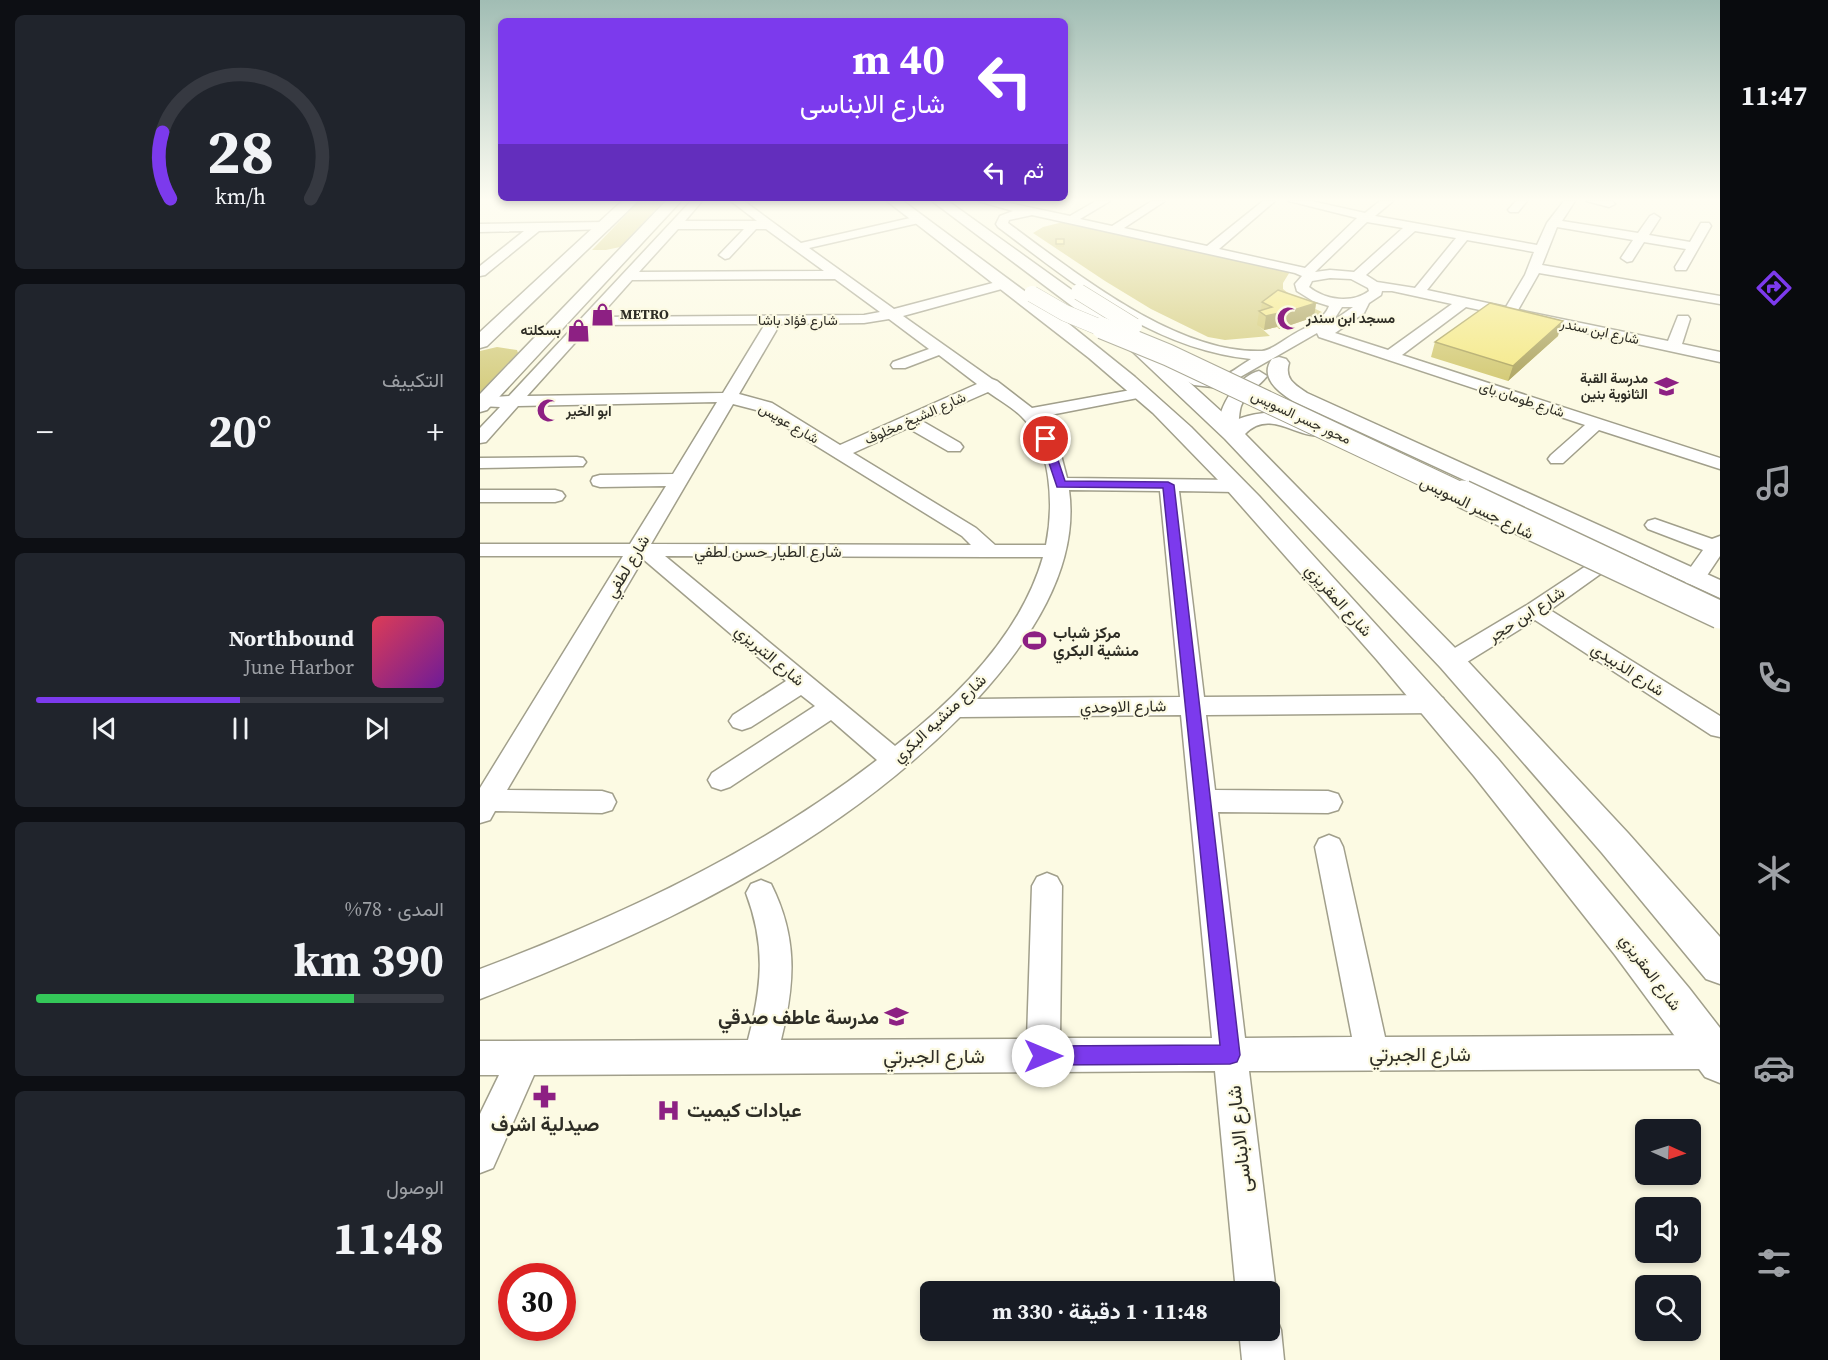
<!DOCTYPE html>
<html lang="ar">
<meta charset="utf-8">
<style>
:root{--surface:#171b24;--page:#20242c;--text:#f1f3f6;--muted:#9ea1a6;--line:#363941;--accent:#7c3aed}
body{margin:0;font-family:"Source Serif 4",Vazirmatn,serif;background:var(--page);color:var(--text);direction:rtl;height:100vh;display:flex;flex-direction:column;font-size:22px;white-space:nowrap}
*{box-sizing:border-box;margin:0}
p{font-size:20px;color:var(--muted)}
.icon{flex:none;width:33px;height:33px;fill:none;stroke:currentColor;stroke-width:2;stroke-linecap:round;stroke-linejoin:round}
.map{position:relative;flex:1;overflow:hidden;direction:ltr}
.details{display:flex;flex-direction:column;gap:15px;padding:15px;background:#0d0f14;width:480px}
.details>*{flex:none}
.banner{position:absolute;left:18px;top:18px;width:570px;height:183px;border-radius:9px;box-shadow:0 3px 9px #0003;direction:rtl;background:#7c3aed;color:#fff;overflow:hidden}
.needle{width:39px;rotate:93deg}
.buttons{position:absolute;left:1155px;top:1119px;display:grid;gap:12px}
.buttons a{display:grid;place-items:center;width:66px;height:66px;border-radius:9px;background:var(--surface);box-shadow:0 3px 9px #0003;font-size:30px}
.speed{position:absolute;left:18px;top:1263px;display:flex;gap:12px;font-size:30px;font-weight:700;text-align:center}
.speed>*{display:grid;place-content:center;width:78px;height:78px;border-radius:50%;background:var(--surface);box-shadow:0 3px 9px #0003;line-height:1}
.speed .limit{border:9px solid #d22;background:#fff;color:#111}
.pin{position:absolute;display:grid;place-items:center;width:51px;height:51px;color:#fff;margin:-26px;border:3px solid #fff;border-radius:50%;box-shadow:0 2px 6px #0007}
.me{position:absolute;width:66px;margin:-33px;rotate:90deg;stroke-linejoin:round;filter:drop-shadow(0 0 4px #0008)}
.turn{display:flex;align-items:center;gap:21px;height:126px;padding:0 24px;font-size:27px}
.turn .icon{width:78px;height:78px;stroke-width:2.5}
.turn b{display:block;font-size:42px;line-height:51px}
.then{display:flex;align-items:center;height:57px;padding:0 24px;background:#0003;gap:12px;font-size:22px}
.big{font-size:45px;font-weight:700;line-height:1.1}
.details .tile{flex:1;display:flex;flex-direction:column;justify-content:center;gap:9px;min-width:0;padding:0 21px;border-radius:9px;background:var(--page)}
.details .dial{align-items:center;gap:0}
.dial svg{height:156px;overflow:visible;fill:none;stroke:var(--line);stroke-width:7;stroke-linecap:round;text-anchor:middle}
.dial text{fill:var(--text);stroke:none}
.song{display:flex;align-items:center;gap:18px}
.cover{width:72px;height:72px;border-radius:9px;background:linear-gradient(135deg,hsl(350 70% 55%),hsl(280 70% 35%))}
.played{height:6px;border-radius:3px;background:linear-gradient(90deg,var(--accent) 50%,var(--line) 50%)}
.keys{display:flex;justify-content:space-around;direction:ltr}
.heat{display:flex;justify-content:space-between;align-items:center;font-size:33px;direction:ltr}
.charge{height:9px;border-radius:4px;background:linear-gradient(90deg,#34c759 78%,var(--line) 0)}
.trip{position:absolute;left:440px;top:1281px;width:360px;height:60px;border-radius:9px;background:var(--surface);box-shadow:0 3px 9px #0003;font-weight:700;line-height:60px;text-align:center;direction:rtl}
main{display:flex;flex:1;min-height:0}
.menu{display:flex;flex-direction:column;width:108px;justify-content:space-around;align-items:center;background:#090b0e;color:var(--muted)}
.menu .icon{width:42px;height:42px}
.menu .on{color:var(--accent)}
.menu b{font-size:27px;color:var(--text)}
.map>svg:first-child{display:block}
.green{fill:#d5cd80}
.lines{fill:none;stroke-linecap:round;stroke-linejoin:round}
.minor-casing{stroke:#a19f8b;stroke-width:3}
.major-casing{stroke:#a19f8b;stroke-width:3}
.minor{fill:#fff;fill-rule:evenodd}
.major{fill:#fff;fill-rule:evenodd}
.major-bridge-far2-casing{stroke:#a19f8b;stroke-width:17;stroke-linecap:butt}
.major-bridge-far1-casing{stroke:#a19f8b;stroke-width:23;stroke-linecap:butt}
.major-bridge-casing{stroke:#a19f8b;stroke-width:30;stroke-linecap:butt}
.major-bridge-far2{stroke:#fff;stroke-width:16}
.major-bridge-far1{stroke:#fff;stroke-width:21}
.major-bridge{stroke:#fff;stroke-width:27}
.wall{fill:#d2c871}
.shaded-wall{fill:#aba25c}
.building{fill:#f4e883;stroke:#aba25c;stroke-width:1.5}
.route{fill:#7c3aed;stroke:#51269a;stroke-width:1.5}
.labels{text-anchor:middle;dominant-baseline:central;stroke-width:4.5;stroke-linejoin:round;paint-order:stroke}
.far-poi-label{font-size:14px;font-weight:bold;fill:#2e2d25;stroke:#fcfae3;text-anchor:start}
.far-street-label{font-size:14px;fill:#2e2d25;stroke:#fcfae3}
.street-label{font-size:16px;fill:#2e2d25;stroke:#fcfae3}
.poi-label{font-size:16px;font-weight:bold;fill:#2e2d25;stroke:#fcfae3;text-anchor:start}
.near-poi-label{font-size:20px;font-weight:bold;fill:#2e2d25;stroke:#fcfae3;text-anchor:end}
.near-street-label{font-size:20px;fill:#2e2d25;stroke:#fcfae3}
</style>
<main>
<nav class="menu">
<b>11:47</b>
<svg class="icon on" aria-label="directions" viewBox="0 0 24 24"><path d="M12 3l9 9-9 9-9-9zM9 14v-3h6M13 9l2 2-2 2"/></svg>
<svg class="icon" aria-label="music" viewBox="0 0 24 24"><path d="M9 18V5l10-2v13"/><circle cx="6" cy="18" r="3"/><circle cx="16" cy="16" r="3"/></svg>
<svg class="icon" aria-label="phone" viewBox="0 0 24 24"><path d="M5 4h4l2 5-3 2q2 4 5 5l2-3 5 2v4C11 20 4 13 5 4z"/></svg>
<svg class="icon" aria-label="climate" viewBox="0 0 24 24"><path d="M12 3v18M4 7l16 10M4 17L20 7"/></svg>
<svg class="icon" aria-label="car" viewBox="0 0 24 24"><path d="M5 17H2v-5l4-1 3-4h7l3 4 3 1v5h-3M9 17h6M6 11h13"/><circle cx="7" cy="17" r="2"/><circle cx="17" cy="17" r="2"/></svg>
<svg class="icon" aria-label="filters" viewBox="0 0 24 24"><path d="M4 7h16M4 17h16"/><circle cx="9" cy="7" r="2"/><circle cx="15" cy="17" r="2"/></svg>
</nav>
<div class="map">
<svg width="1240" height="1360" viewBox="0 0 1240 1360">
<rect width="100%" height="100%" fill="#fcfae3"/>
<!-- green -->
<path class="green" d="M159 201H184L140 247 126 250H112Z
M583 222 811 270 803 283V289L818 301 842 312 837 318 796 304 778 325 790 336 745 340 728 337 671 309 625 281 553 233 563 227Z
M17 347 37 350 38 353 0 392V351Z"/>
<g class="lines">
<defs>
<path id="minor" d="M211 201H222L205 221H277L251 201H264L321 243 439 216 443 218V222L329 248 414 309 524 280 529 281 531 284 529 287 423 316 512 379 517 381 552 408 662 388 668 390 670 393 668 396 560 417 581 455 587 478 756 480 763 482 765 486 763 490 756 492 699 491 724 697 954 695 963 698 966 704 963 710 954 713 726 715 735 790 848 791 858 794 862 802 858 810 848 813 738 812 765 1038 872 1037 835 847 839 839 849 835 859 839 863 847 905 1037 1232 1035 1240 1039V1065L1232 1069 769 1071 796 1292 789 1307V1292H756L735 1071 54 1075 13 1168 0 1173V1114L19 1075H0V1041L268 1040C282 986 286 946 266 893L271 884 281 880 291 884C318 938 315 983 301 1040L547 1039 552 886 557 877 567 873 577 877 582 886 580 1038H732L701 715 480 717C348 850 173 932 0 999V969C141 916 278 852 397 760L351 720 250 787 241 790 232 787 228 780 232 773 335 706 321 695 271 727 262 730 253 727 249 721 253 715 306 681 163 559 27 790 122 791 132 794 136 802 132 810 122 813 15 811 10 820 0 823V788L143 556H0V544H150L186 486 120 487 113 485 111 481 113 477 120 475 193 474 237 402 38 406 6 442 0 443V428L20 407 0 406V398L29 396ZM198 229H264L239 255 245 259 249 258 276 229H286L344 271 159 272ZM355 279 400 312 384 315 119 317 152 280ZM409 319 449 349 413 362 411 365 413 368H425L459 355 497 384 360 445 292 403 259 394 300 324 384 323ZM285 324 243 393 47 396 111 325ZM508 392C519 400 532 407 541 416 572 446 574 506 566 545H515L496 528 373 453 428 428 468 451H480L483 447 480 443 442 421ZM253 404 280 411 482 536 491 545 171 544ZM589 490 680 491 700 697 497 699C548 643 600 569 589 490ZM185 556 510 557H563C541 634 477 698 415 746Z
M498 201H520L590 216 616 201H630L600 219 632 226 672 201H685L644 228 727 246 783 201H795L739 249 825 268 877 218 809 201H831L885 213 900 201H913L895 216 1057 245 1067 223 1084 201H1095L1082 221 1158 233 1170 216 1174 214 1180 218 1169 235 1210 242 1221 223H1229L1231 226 1206 270H1196L1195 267 1206 249 1164 242 1152 261 1147 262 1141 258 1153 240 1077 227 1062 265 1240 296V304L1059 273 1038 310 1188 341 1198 316H1208L1210 319 1202 344 1240 352V362L986 307 922 355 1240 458V469L1119 430 1083 463H1071L1068 459 1071 455 1105 425 839 337 837 333 741 388 714 385 670 361 673 358C695 352 715 384 738 378 749 375 761 365 771 359 672 349 594 284 518 227L516 224 520 216 533 211ZM552 215 815 273 822 276 815 284 817 291 833 301 849 306C844 320 826 327 814 334 805 339 792 350 782 351 695 354 595 272 528 223L529 220ZM887 222 923 228 874 272 850 270 835 272ZM935 231 976 238 935 288 897 282 886 275ZM987 240 1054 252 1045 275 1026 307 947 290ZM850 278 871 279 888 288 889 291C872 304 845 300 829 287L832 281ZM902 291H912L972 304 908 350 855 333 884 313 889 303 901 295ZM862 307H873L853 321Z
M1036 201H1047L1038 212H1030L1028 210Z
M1107 201H1132L1135 204 1129 207Z
M125 222 131 226 129 229 59 231 5 275 0 276V266L44 231 0 232V224Z
M779 371 787 376C779 387 766 392 761 406 758 415 760 427 755 435H743C730 414 758 376 779 371Z
M97 457 103 458 106 462 103 466 0 468V458Z
M0 490H75L82 492 85 496 82 500 75 502H0Z
M1175 519 1232 539 1240 536V556L1222 583 1214 585 1206 583 1203 578 1223 550 1168 529 1165 525 1168 521Z
M1119 560 1126 562 1129 566 1126 570 1070 610 1240 716V737L1231 735 1055 620 979 667 971 669 963 667 959 661 963 655 1047 605 1112 562Z
M789 1313 795 1315 801 1330 804 1360H762L759 1330H789Z"/>
<path id="major" d="M142 201H158L7 346 0 348V332Z
M186 201H201L7 410 0 412V394Z
M407 201H423L589 324 655 377 711 427 779 496 1018 759 1209 988 1240 1028V1083L1225 1077 1135 955 994 776 897 660 740 482 673 413 609 358Z
M452 201H468L667 344 753 422C774 409 831 407 847 430L844 435C818 441 791 407 765 434L981 654 1148 833 1240 937V984L1226 979 1122 853 961 668 745 439 653 352Z
M799 357 806 359 809 363C804 379 815 385 827 393L1240 580V598L813 401C798 392 779 377 792 359Z"/>
</defs>
<!-- minor casing -->
<use href="#minor" class="minor-casing"/>
<!-- major casing -->
<use href="#major" class="major-casing"/>
<!-- minor -->
<use href="#minor" class="minor"/>
<!-- major -->
<use href="#major" class="major"/>
<defs>
<path id="major-bridge-far2" d="M599 292 654 326
M552 294 585 313 626 330"/>
<path id="major-bridge-far1" d="M622 328 688 355 987 496"/>
<path id="major-bridge" d="M983 494 1240 615"/>
</defs>
<!-- major-bridge-far2 casing -->
<use href="#major-bridge-far2" class="major-bridge-far2-casing"/>
<!-- major-bridge-far1 casing -->
<use href="#major-bridge-far1" class="major-bridge-far1-casing"/>
<!-- major-bridge casing -->
<use href="#major-bridge" class="major-bridge-casing"/>
<!-- major-bridge-far2 -->
<use href="#major-bridge-far2" class="major-bridge-far2"/>
<!-- major-bridge-far1 -->
<use href="#major-bridge-far1" class="major-bridge-far1"/>
<!-- major-bridge -->
<use href="#major-bridge" class="major-bridge"/>
</g>
<!-- wall -->
<path class="wall" d="M576 239 584 243V247H576Z
M782 302 836 303 834 317 799 329 797 327 784 330 777 325 779 311 781 310Z
M1078 336 1028 381 951 357 955 342Z"/>
<!-- shaded-wall -->
<path class="shaded-wall" d="M836 303 834 317 799 329 801 314Z
M799 313 797 327 784 330 786 316Z
M1083 321 1078 336 1028 381 1033 366Z"/>
<!-- building -->
<path class="building" d="M576 239H584V244H576Z
M798 290 836 303 801 314 799 313 786 316 779 311 792 307 782 302Z
M1010 303 1083 321 1033 366 955 342Z"/>
<!-- sky -->
<linearGradient id="sky" x2="0" y2="1"><stop stop-color="#a1bdb4"/><stop offset="0.51" stop-color="#fefdf2"/><stop offset="1" stop-color="#fefdf2" stop-opacity="0"/></linearGradient>
<rect width="1240" height="392" fill="url(#sky)"/>
<!-- route -->
<path class="route" d="M566 436 571 439 585 481 688 482 694 485 760 1055 757 1062 750 1064 563 1065 556 1063 554 1056 556 1049 563 1046 740 1045 683 488 577 487 561 439Z"/>
<!-- icons -->
<defs>
<symbol id="shop-bare" viewBox="-9 -9 18 18"><path d="M-5-2.5h2.3a2.7 3.5 0 0 1 5.4 0H5L5.5 6h-11ZM-1.5-2.5h3a1.5 2.3 0 0 0-3 0Z" fill="#8d2083" stroke="#fcfae3" stroke-width="2.5" paint-order="stroke"/></symbol>
<symbol id="mosque-bare" viewBox="-9 -9 18 18"><path d="M3.5-4.9A6 6 0 1 0 3.5 4.9A5 5 0 1 1 3.5-4.9Z" fill="#8d2083" stroke="#fcfae3" stroke-width="2.5" paint-order="stroke"/></symbol>
<symbol id="school-bare" viewBox="-9 -9 18 18"><path d="M0-5L7-2L0 1L-7-2ZM-4 1L0 2.5L4 1V4Q0 6-4 4Z" fill="#8d2083" stroke="#fcfae3" stroke-width="2.5" paint-order="stroke"/></symbol>
<symbol id="stadium-bare" viewBox="-9 -9 18 18"><path d="M0-5a6.5 5 0 1 0 0 10a6.5 5 0 1 0 0-10ZM-3.5-1.8h7v3.6h-7Z" fill="#8d2083" stroke="#fcfae3" stroke-width="2.5" paint-order="stroke"/></symbol>
<symbol id="pharmacy-bare" viewBox="-9 -9 18 18"><path d="M-2-6h4v4h4v4h-4v4h-4v-4h-4v-4h4Z" fill="#8d2083" stroke="#fcfae3" stroke-width="2.5" paint-order="stroke"/></symbol>
<symbol id="hospital-bare" viewBox="-9 -9 18 18"><path d="M-5-5h3v3.5h4V-5h3V5h-3V1.5h-4V5h-3Z" fill="#8d2083" stroke="#fcfae3" stroke-width="2.5" paint-order="stroke"/></symbol>
</defs>
<g fill-rule="evenodd">
<use href="#shop-bare" x="106" y="298" width="33" height="33"/>
<use href="#mosque-bare" x="792" y="302" width="33" height="33"/>
<use href="#shop-bare" x="82" y="314" width="33" height="33"/>
<use href="#school-bare" x="1170" y="370" width="33" height="33"/>
<use href="#mosque-bare" x="52" y="394" width="33" height="33"/>
<use href="#stadium-bare" x="538" y="624" width="33" height="33"/>
<use href="#school-bare" x="400" y="1000" width="33" height="33"/>
<use href="#pharmacy-bare" x="48" y="1080" width="33" height="33"/>
<use href="#hospital-bare" x="172" y="1094" width="33" height="33"/>
</g>
<g class="labels">
<!-- far-poi labels -->
<g class="far-poi-label">
<text x="140" y="314">METRO</text>
<text x="826" y="318">مسجد ابن سندر</text>
<text x="81" y="330" text-anchor="end">بسكلته</text>
<text x="1168" y="378" text-anchor="end">مدرسة القبة<tspan x="1168" dy="16">الثانوية بنين</tspan></text>
<text x="86" y="411">ابو الخير</text>
</g>
<!-- far-street labels -->
<g class="far-street-label">
<text x="318" y="320">شارع فؤاد باشا</text>
<text transform="translate(1120 331) rotate(12)">شارع ابن سندر</text>
<text transform="translate(1042 399) rotate(18)">شارع طومان باى</text>
<text transform="translate(821 417) rotate(25)">محور جسر السويس</text>
<text transform="translate(435 418) rotate(-24)">شارع الشيخ مخلوف</text>
<text transform="translate(309 423) rotate(30)">شارع عويس</text>
</g>
<!-- street labels -->
<g class="street-label">
<text transform="translate(997 507) rotate(26)">شارع جسر السويس</text>
<text x="288" y="551">شارع الطيار حسن لطفي</text>
<text transform="translate(147 566) rotate(-59)">شارع لطفي</text>
<text transform="translate(859 600) rotate(48)">شارع المقريزي</text>
<text transform="translate(1046 614) rotate(-33)">شارع ابن حجر</text>
<text transform="translate(290 655) rotate(40)">شارع التبريزي</text>
<text transform="translate(1148 669) rotate(33)">شارع الذبيدي</text>
<text transform="translate(643 706) rotate(-1)">شارع الاوحدي</text>
<text transform="translate(459 718) rotate(-43)">شارع منشيه البكري</text>
<text transform="translate(1171 972) rotate(53)">شارع المقريزي</text>
</g>
<!-- poi labels -->
<g class="poi-label">
<text x="573" y="632">مركز شباب<tspan x="573" dy="18">منشية البكري</tspan></text>
</g>
<!-- near-poi labels -->
<g class="near-poi-label">
<text x="399" y="1017">مدرسة عاطف صدقي</text>
<text x="207" y="1110" text-anchor="start">عيادات كيميت</text>
<text x="65" y="1124" text-anchor="middle">صيدلية اشرف</text>
</g>
<!-- near-street labels -->
<g class="near-street-label">
<text x="940" y="1054">شارع الجبرتي</text>
<text x="454" y="1056">شارع الجبرتي</text>
<text transform="translate(759 1139) rotate(-96)">شارع الابناسى</text>
</g>
</g>
</svg>
<div class="buttons">
<a><svg class="needle" viewBox="-14 -14 28 28"><path d="M0-13l5 13h-10z" fill="#e53935"/><path d="M0 13l5-13h-10z" fill="#9ea1a6"/></svg></a>
<a><svg class="icon" aria-label="sound" viewBox="0 0 24 24"><path d="M4 9h4l5-4v14l-5-4H4zM17 9q2 3 0 6"/></svg></a>
<a><svg class="icon" aria-label="search" viewBox="0 0 24 24"><circle cx="10" cy="10" r="6"/><path d="M15 15l6 6"/></svg></a>
</div>
<div class="speed"><div class="limit">30</div></div>
<div class="pin" style="left:566px;top:439px;background:#d93025"><svg class="icon" aria-label="arrive" viewBox="0 0 24 24"><path d="M6 21V4h12l-3 4 3 4H6"/></svg></div>
<svg class="me" style="left:563px;top:1056px" viewBox="-20 -20 40 40"><circle r="19" fill="#fff"/><path d="M0-13L10 11 0 6-10 11z" fill="#7c3aed"/></svg>
<div class="trip">11:48 · 1 دقيقة · 330 m</div>
<div class="banner">
<div class="turn"><svg class="icon" aria-label="left" viewBox="0 0 24 24"><path d="M17 20v-9H6M10 6l-5 5 5 5"/></svg><div><b>40 m</b>شارع الابناسى</div></div>
<div class="then">ثم<svg class="icon" aria-label="left" viewBox="0 0 24 24"><path d="M17 20v-9H6M10 6l-5 5 5 5"/></svg></div>
</div>
</div>
<section class="details">
<div class="tile dial"><svg viewBox="0 0 100 80">
<path d="M14 69A42 42 0 1 1 86 69"/>
<path d="M14 69A42 42 0 0 1 10 35" stroke="#7c3aed"/>
<text x="50" y="56" font-size="32" font-weight="700">28</text>
<text x="50" y="72" font-size="11">km/h</text>
</svg></div>
<div class="tile"><p>التكييف</p>
<div class="heat"><a>−</a><b class="big">20°</b><a>+</a></div>
</div>
<div class="tile">
<div class="song"><i class="cover"></i><div><b>Northbound</b><p>June Harbor</p></div></div>
<div class="played"></div>
<div class="keys"><svg class="icon" aria-label="previous" viewBox="0 0 24 24"><path d="M18 5L8 12l10 7zM5 5v14"/></svg><svg class="icon" aria-label="pause" viewBox="0 0 24 24"><path d="M8 5v14M16 5v14"/></svg><svg class="icon" aria-label="next" viewBox="0 0 24 24"><path d="M6 5l10 7-10 7zM19 5v14"/></svg></div>
</div>
<div class="tile"><p>المدى · 78%</p><b class="big">390 km</b><div class="charge"></div></div>
<div class="tile"><p>الوصول</p><b class="big">11:48</b></div>
</section>
</main>
